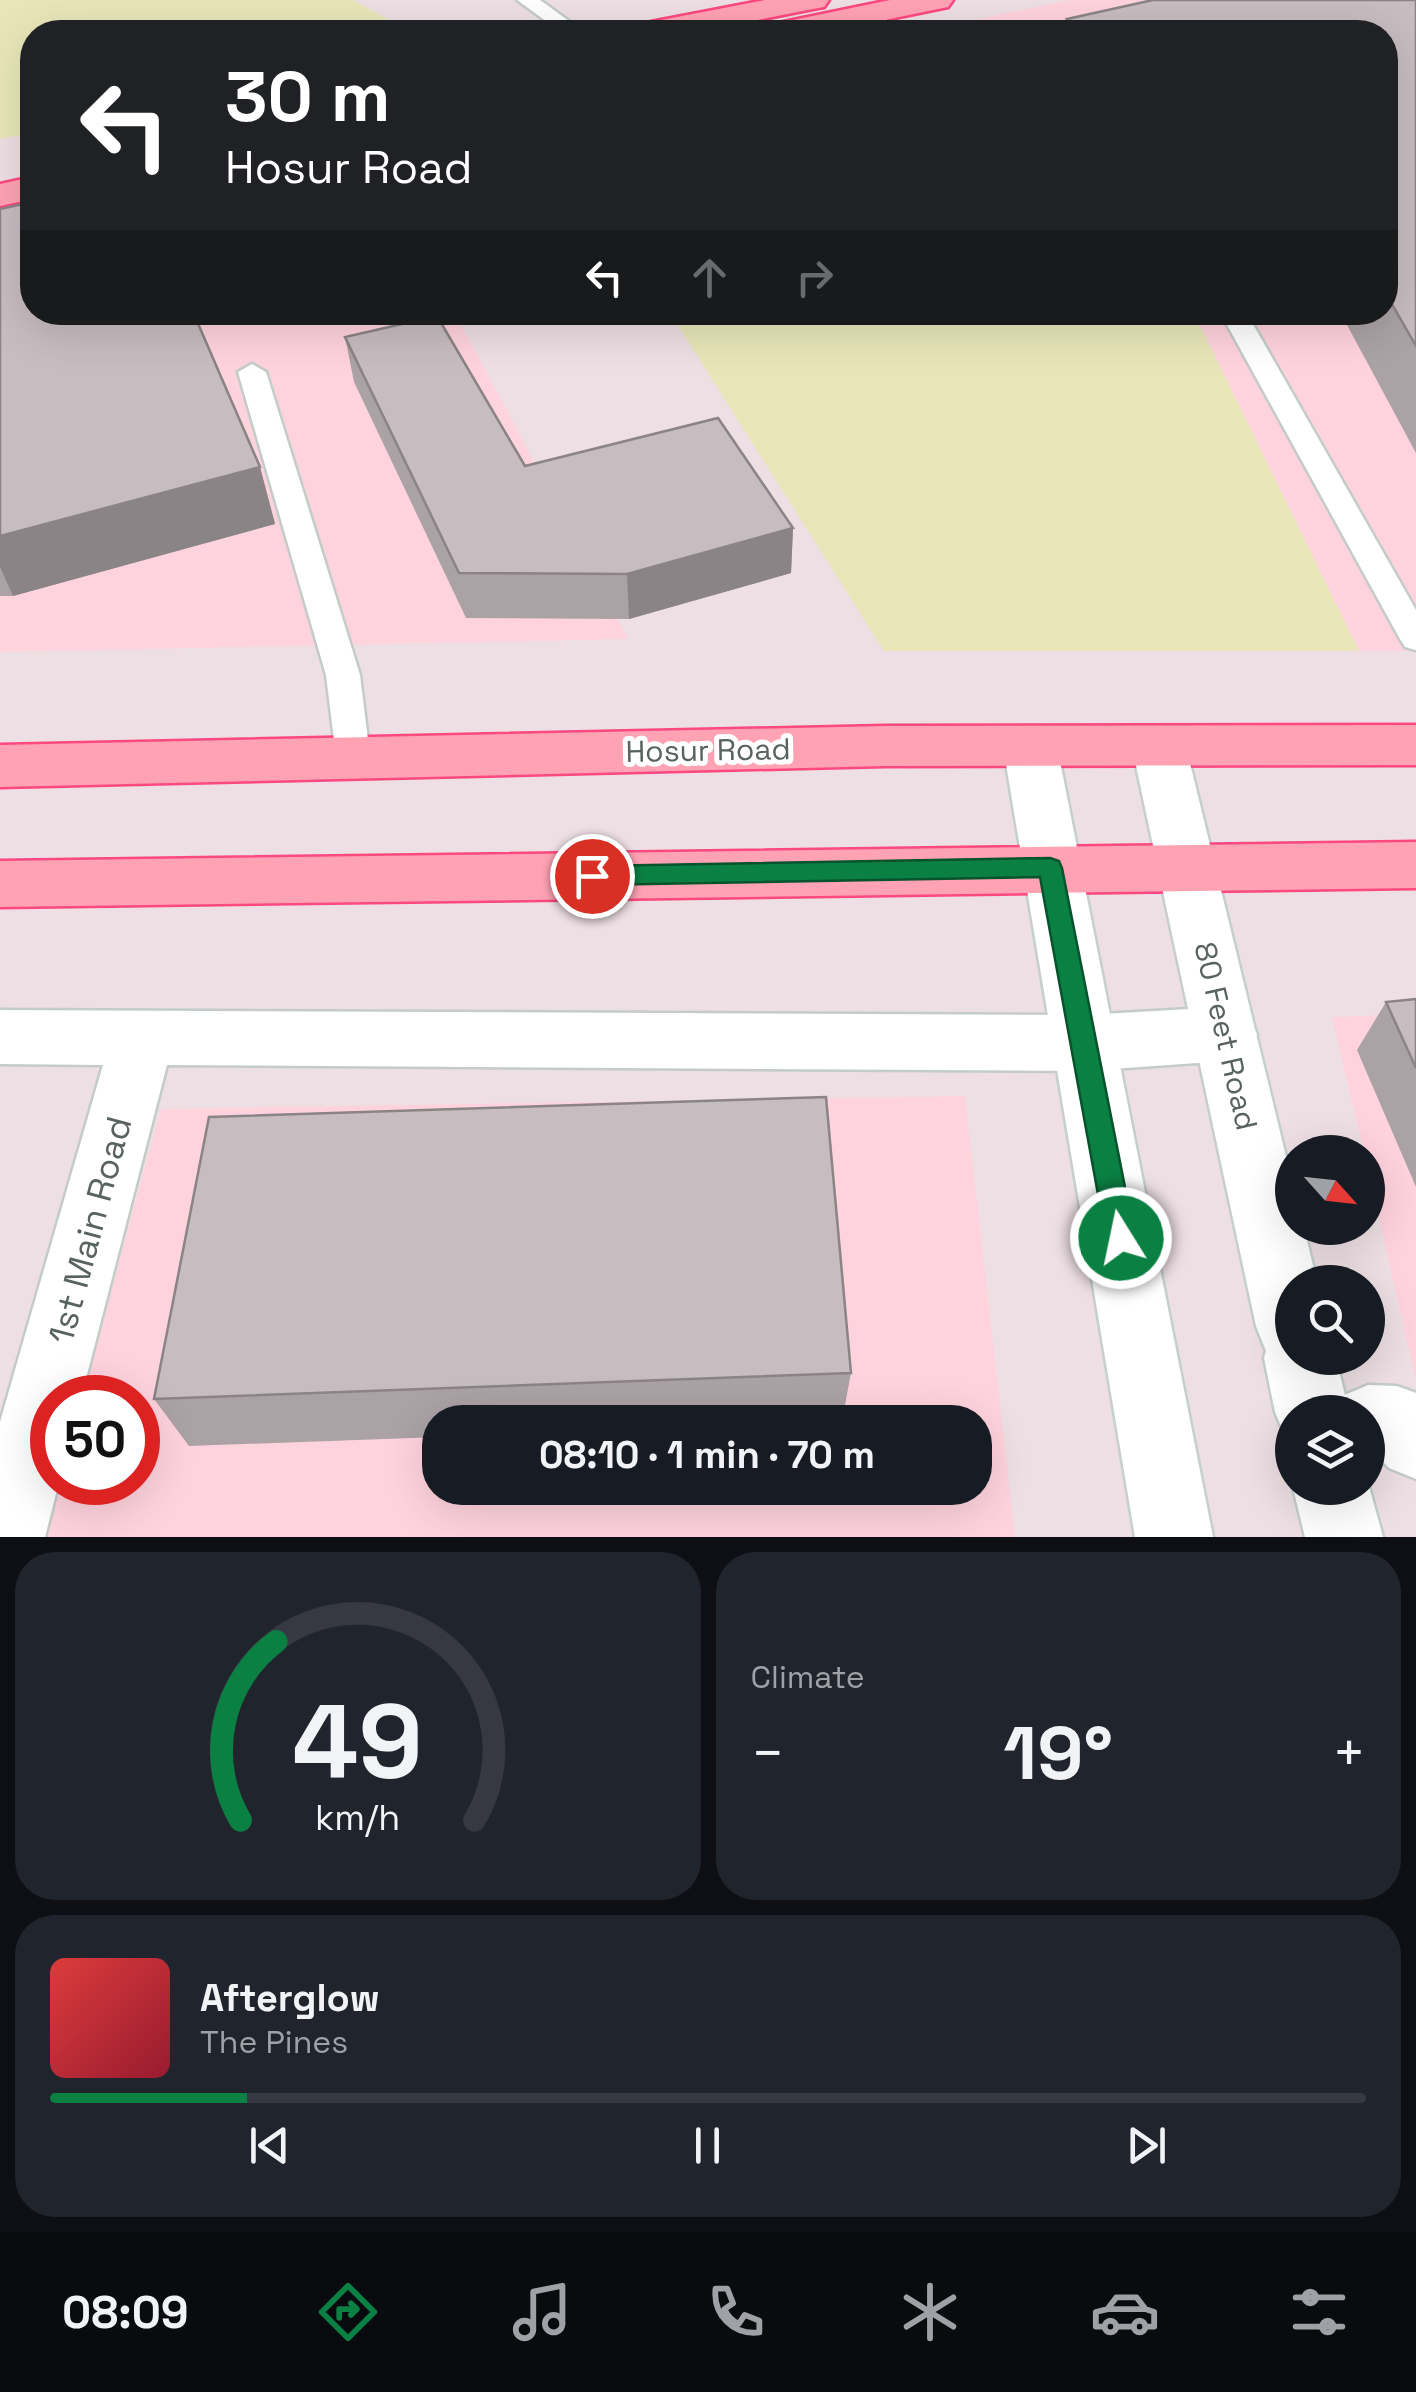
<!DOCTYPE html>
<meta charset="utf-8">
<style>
:root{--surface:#171b24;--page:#20242c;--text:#f1f3f6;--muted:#9ea1a6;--line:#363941;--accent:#0b8043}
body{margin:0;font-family:"Space Grotesk",sans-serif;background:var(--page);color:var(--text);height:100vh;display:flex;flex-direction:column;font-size:38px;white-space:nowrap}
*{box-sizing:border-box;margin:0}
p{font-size:32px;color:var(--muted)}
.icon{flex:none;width:55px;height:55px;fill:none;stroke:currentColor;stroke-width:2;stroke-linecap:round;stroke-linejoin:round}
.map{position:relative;height:1537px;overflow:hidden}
.details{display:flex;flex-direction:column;gap:15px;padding:15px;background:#0d0f14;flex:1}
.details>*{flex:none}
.hud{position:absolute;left:20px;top:20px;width:1378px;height:305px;border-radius:40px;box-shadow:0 10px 40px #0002;background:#202124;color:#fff;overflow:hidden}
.needle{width:65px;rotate:117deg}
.controls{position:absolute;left:1275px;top:1135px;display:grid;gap:20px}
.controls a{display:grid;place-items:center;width:110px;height:110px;border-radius:50%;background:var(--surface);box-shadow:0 10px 40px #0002;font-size:50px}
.speed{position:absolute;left:30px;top:1375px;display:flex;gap:20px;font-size:50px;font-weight:700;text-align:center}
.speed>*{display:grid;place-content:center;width:130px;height:130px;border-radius:50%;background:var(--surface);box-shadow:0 10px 40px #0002;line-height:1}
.speed .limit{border:15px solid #d22;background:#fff;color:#111}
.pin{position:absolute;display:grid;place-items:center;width:85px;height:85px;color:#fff;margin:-42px;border:5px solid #fff;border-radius:50%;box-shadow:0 2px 10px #0007}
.me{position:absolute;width:110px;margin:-55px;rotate:350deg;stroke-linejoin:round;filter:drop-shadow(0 0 8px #0008)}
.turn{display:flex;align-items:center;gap:35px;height:210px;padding:0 40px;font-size:45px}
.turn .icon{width:130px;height:130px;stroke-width:2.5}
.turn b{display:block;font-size:70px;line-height:85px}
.lanes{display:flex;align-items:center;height:95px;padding:0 40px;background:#0003;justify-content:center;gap:50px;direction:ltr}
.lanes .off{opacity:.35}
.big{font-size:75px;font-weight:800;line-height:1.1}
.details .tile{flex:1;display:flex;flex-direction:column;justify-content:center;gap:15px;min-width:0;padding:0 35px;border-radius:40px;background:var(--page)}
.details .dial{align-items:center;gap:0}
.dial svg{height:260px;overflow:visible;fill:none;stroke:var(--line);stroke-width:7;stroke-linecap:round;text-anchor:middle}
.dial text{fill:var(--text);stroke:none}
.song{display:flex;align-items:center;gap:30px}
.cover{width:120px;height:120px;border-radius:15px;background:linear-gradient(135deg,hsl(0 70% 55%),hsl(350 70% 35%))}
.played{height:10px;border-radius:5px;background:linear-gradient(90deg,var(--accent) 15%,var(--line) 15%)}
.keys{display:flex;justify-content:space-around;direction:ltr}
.heat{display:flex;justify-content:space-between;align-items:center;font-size:55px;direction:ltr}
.details .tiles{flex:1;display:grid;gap:15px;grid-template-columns:1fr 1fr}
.tile:last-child{grid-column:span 2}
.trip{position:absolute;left:422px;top:1405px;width:570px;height:100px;border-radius:40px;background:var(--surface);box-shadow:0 10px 40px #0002;font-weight:800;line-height:100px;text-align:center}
.tabs{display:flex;height:160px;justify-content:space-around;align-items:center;background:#090b0e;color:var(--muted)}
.tabs .icon{width:70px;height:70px}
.tabs .current{color:var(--accent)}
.tabs b{font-size:45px;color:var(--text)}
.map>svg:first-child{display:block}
.commercial{fill:#ffd3de;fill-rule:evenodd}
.green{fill:#e8e6b9}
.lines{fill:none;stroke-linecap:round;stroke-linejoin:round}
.service-casing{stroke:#c4ccc9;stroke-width:5}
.minor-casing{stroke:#c4ccc9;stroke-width:5}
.tertiary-casing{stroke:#c4ccc9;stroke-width:5}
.secondary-casing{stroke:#c5d0cc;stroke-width:5}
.primary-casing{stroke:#fd4880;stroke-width:5}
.path{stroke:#ccdb9b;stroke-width:4;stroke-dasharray:6 4;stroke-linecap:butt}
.service{fill:#fff;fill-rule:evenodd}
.minor{fill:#fff;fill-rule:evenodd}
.tertiary{fill:#fff;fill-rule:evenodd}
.secondary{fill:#fff;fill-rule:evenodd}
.primary{fill:#ffa3b4;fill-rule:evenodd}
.wall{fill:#aba2a5}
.shaded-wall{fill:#8b8486}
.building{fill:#c7bcc0;stroke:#8b8486;stroke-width:2.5}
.route{fill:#0b8043;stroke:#07532c;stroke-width:2.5}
.labels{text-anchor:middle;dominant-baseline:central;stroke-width:10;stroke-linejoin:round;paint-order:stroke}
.street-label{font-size:30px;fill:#58625e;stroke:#fff}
.near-street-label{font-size:35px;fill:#58625e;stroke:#fff}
</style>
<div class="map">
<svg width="1416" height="1537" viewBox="0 0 1416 1537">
<rect width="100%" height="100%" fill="#eddfe3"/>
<!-- commercial -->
<path class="commercial" d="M1070 0H1416V651H1359L1194 313 1385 312V32H916Z
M0 239 32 312 455 313 628 639 0 652Z
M1416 1014V1380L1368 1170V1152H1364L1332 1017Z
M965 1096 1015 1537H43L58 1483 138 1482V1398L82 1397 161 1109ZM440 1422H975V1488H440Z"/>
<!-- green -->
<path class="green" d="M0 0H353L388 19 364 26 371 32H32V133L0 139Z
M670 313H1194L1359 651H884Z"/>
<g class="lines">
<defs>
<path id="service" d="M517 0H540L584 32H561Z
M867 9 902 28 905 32H881L857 15Z
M1220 312H1246L1416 610V650L1405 647 1400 639Z
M252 364 266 372 360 675 370 756 365 765 353 769 341 765 336 756 326 675 238 372Z"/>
<path id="minor" d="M1368 1385 1397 1386 1416 1393V1479L1389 1468 1381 1460 1368 1459V1412H1334L1342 1396Z"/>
<path id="tertiary" d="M1225 1007 1247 1015 1257 1034 1247 1053 1225 1061 1084 1071 167 1065 81 1398H52V1482H59L45 1537H0V1422L103 1065 0 1064V1010L1084 1015Z"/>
<path id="secondary" d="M1030 726 1049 732 1057 746 1213 1537H1135L1003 746 1011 732Z
M1159 727 1178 733 1186 747 1292 1181V1228H1304L1317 1282H1292V1358H1336L1349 1412H1292V1441L1286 1438 1275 1412 1264 1358 1266 1351 1256 1326 1132 747 1140 733Z
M1368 1483 1383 1537H1305L1293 1488H1368Z"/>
<path id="primary" d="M765 0H829L824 7 813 9 697 32H635L639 25 651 22Z
M890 0H953L948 7 826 32H765L769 25Z
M32 177V199L0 206V184Z
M1416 725V765L885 766 0 787V745L885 726Z
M1416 842V888L0 907V861Z"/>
</defs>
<!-- service casing -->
<use href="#service" class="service-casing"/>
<!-- minor casing -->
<use href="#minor" class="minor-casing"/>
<!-- tertiary casing -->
<use href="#tertiary" class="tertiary-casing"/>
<!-- secondary casing -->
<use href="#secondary" class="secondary-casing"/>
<!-- primary casing -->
<use href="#primary" class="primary-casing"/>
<!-- path -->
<path class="path" d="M1034 32 1070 25"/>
<!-- service -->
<use href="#service" class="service"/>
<!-- minor -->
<use href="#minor" class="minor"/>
<!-- tertiary -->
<use href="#tertiary" class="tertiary"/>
<!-- secondary -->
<use href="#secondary" class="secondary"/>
<!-- primary -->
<use href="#primary" class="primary"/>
</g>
<!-- wall -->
<path class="wall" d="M1416 0V453L1340 312H1385V32H1065L1067 19Z
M0 209 196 320 260 467 275 524 13 596H0Z
M345 337 525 466 793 528 791 573 629 619 466 618 354 382Z
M1416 999V1187L1357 1050 1386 1002Z
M851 1373 842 1421 440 1422V1437L189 1446 154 1399Z"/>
<!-- shaded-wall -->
<path class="shaded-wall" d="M186 312H226L189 322Z
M260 467 275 524 13 596 0 567V536Z
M793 528 791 573 629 619 627 574Z"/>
<!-- building -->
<path class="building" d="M1153 0H1416V346L1385 292V32H1080L1067 19Z
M32 202V312H193L260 467 0 536V209Z
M437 316 525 466 718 418 793 528 627 574 459 573 345 337Z
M1416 999V1068L1386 1002Z
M826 1097 851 1373 154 1399 209 1117Z"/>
<!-- route -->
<path class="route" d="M1050 858 1059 861 1062 868 1135 1238 1131 1248 1121 1252 1111 1248 1106 1238 1040 877 592 885 583 883 580 876 583 869 592 866Z"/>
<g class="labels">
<!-- street labels -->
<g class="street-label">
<text transform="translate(708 750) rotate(-1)">Hosur Road</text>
<text transform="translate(1226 1036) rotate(77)">80 Feet Road</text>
</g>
<!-- near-street labels -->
<g class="near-street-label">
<text transform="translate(90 1230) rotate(-75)">1st Main Road</text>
</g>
</g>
</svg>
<div class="controls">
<a><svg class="needle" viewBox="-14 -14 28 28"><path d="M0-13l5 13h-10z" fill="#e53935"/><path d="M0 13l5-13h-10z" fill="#9ea1a6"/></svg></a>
<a><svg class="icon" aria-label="search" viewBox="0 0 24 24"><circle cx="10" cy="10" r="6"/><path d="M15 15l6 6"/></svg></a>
<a><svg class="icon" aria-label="layers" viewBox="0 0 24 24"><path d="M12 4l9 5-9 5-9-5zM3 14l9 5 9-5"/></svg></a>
</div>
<div class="speed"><div class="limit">50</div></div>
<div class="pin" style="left:592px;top:876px;background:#d93025"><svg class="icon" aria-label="arrive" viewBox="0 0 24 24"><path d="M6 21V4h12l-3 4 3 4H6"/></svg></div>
<svg class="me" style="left:1121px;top:1238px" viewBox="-20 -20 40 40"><circle r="17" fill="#0b8043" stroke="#fff" stroke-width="3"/><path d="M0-11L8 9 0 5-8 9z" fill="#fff"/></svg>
<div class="trip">08:10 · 1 min · 70 m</div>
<div class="hud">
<div class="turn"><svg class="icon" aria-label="left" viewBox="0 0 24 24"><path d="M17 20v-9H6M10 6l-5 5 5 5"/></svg><div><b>30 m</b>Hosur Road</div></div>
<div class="lanes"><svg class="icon" aria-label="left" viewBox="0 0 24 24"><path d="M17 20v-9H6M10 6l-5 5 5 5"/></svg><svg class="icon off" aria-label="ahead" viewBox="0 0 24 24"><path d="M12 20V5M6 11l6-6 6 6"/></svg><svg class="icon off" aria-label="right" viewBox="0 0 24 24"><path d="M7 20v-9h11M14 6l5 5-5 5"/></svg></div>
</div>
</div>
<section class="details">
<div class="tiles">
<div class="tile dial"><svg viewBox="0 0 100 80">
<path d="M14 69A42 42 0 1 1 86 69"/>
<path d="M14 69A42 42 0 0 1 25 14" stroke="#0b8043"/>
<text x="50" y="56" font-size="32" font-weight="700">49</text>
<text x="50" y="72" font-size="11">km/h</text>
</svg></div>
<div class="tile"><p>Climate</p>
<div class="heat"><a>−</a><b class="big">19°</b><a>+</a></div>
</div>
<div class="tile">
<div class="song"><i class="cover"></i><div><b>Afterglow</b><p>The Pines</p></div></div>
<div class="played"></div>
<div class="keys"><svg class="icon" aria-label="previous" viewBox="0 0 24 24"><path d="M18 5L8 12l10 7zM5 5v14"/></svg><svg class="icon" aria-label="pause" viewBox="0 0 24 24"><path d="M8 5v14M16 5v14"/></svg><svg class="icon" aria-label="next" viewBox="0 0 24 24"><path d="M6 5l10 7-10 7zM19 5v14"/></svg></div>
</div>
</div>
</section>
<nav class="tabs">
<b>08:09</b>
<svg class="icon current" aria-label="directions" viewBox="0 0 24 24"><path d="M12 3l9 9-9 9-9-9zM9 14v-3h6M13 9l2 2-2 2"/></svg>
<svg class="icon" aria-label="music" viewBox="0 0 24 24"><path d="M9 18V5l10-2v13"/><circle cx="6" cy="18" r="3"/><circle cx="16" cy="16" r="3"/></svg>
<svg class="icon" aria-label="phone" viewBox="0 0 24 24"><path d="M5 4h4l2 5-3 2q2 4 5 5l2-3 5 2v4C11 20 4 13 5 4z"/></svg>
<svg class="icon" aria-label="climate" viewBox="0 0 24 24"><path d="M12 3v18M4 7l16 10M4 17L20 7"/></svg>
<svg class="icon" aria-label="car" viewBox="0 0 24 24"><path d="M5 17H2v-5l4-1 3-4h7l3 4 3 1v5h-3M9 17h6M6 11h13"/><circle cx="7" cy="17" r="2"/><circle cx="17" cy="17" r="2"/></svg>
<svg class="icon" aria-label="filters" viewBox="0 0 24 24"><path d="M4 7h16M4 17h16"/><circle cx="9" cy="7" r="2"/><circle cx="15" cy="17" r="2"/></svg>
</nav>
